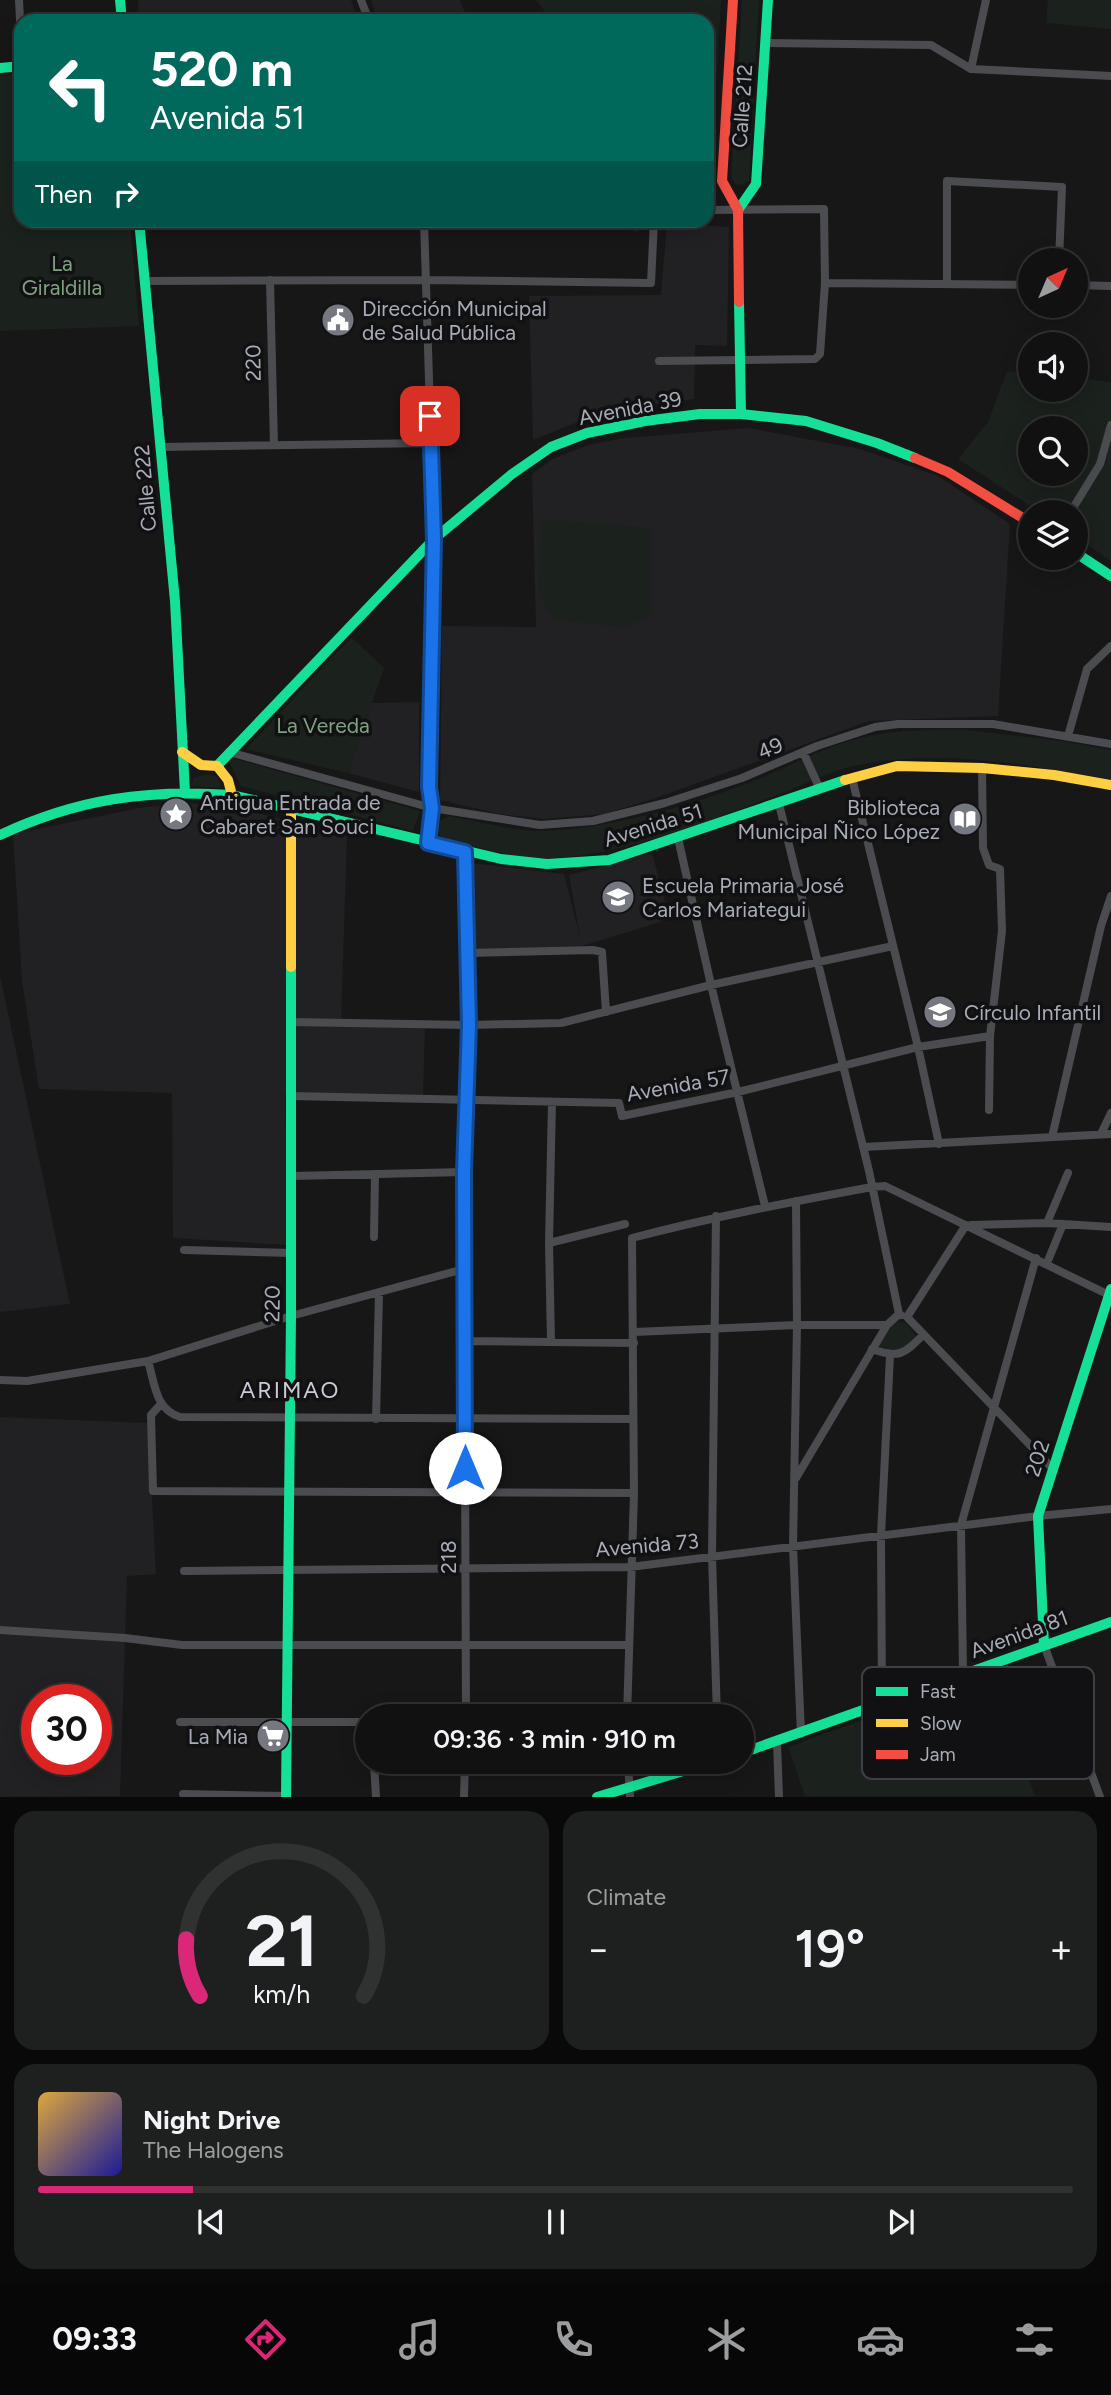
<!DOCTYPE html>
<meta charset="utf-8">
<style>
:root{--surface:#111;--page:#1e1f1f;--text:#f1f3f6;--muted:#9c9d9f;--line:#303131;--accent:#db2777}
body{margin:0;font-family:Figtree,sans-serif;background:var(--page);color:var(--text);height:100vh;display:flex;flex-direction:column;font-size:26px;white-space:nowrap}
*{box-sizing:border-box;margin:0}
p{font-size:23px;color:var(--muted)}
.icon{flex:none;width:38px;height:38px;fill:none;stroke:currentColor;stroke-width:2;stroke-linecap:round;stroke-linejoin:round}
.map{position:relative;height:1797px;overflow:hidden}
.details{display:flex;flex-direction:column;gap:14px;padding:14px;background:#090909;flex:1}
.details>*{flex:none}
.banner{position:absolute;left:14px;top:14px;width:700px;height:214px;border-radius:21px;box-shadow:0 4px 18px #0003,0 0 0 2px var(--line);background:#00695c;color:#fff;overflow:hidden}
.needle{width:46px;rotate:44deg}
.tools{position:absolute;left:1018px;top:248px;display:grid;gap:14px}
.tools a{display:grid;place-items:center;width:70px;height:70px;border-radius:50%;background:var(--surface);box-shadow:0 4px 18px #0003,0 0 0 2px var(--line);font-size:35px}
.speed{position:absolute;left:21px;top:1684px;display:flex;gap:14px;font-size:35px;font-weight:700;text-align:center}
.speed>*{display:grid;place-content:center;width:91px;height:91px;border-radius:50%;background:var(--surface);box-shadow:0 4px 18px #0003,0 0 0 2px var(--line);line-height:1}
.speed .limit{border:10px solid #d22;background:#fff;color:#111}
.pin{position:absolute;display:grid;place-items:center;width:60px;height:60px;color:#fff;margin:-30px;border-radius:14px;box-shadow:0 4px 10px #0006}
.me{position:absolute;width:77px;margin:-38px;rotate:0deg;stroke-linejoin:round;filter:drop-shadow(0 0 5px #0008)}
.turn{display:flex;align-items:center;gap:24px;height:147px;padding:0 21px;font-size:32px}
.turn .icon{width:91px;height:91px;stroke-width:2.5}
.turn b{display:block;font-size:49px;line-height:60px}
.then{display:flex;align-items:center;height:66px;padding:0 21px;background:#0003;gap:14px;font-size:26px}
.big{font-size:52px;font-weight:600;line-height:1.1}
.details .widget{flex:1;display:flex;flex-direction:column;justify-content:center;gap:10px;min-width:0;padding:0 24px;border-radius:21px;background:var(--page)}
.details .dial{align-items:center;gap:0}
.dial svg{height:182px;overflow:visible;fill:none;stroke:var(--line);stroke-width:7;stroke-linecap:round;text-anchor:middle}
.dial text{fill:var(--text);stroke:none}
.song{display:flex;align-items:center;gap:21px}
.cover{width:84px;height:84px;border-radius:10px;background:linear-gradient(135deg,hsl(40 70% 55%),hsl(240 70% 35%))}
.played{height:7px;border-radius:4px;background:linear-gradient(90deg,var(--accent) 15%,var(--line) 15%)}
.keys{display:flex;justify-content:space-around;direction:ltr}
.heat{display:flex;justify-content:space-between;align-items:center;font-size:38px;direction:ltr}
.details .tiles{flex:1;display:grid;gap:14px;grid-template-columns:1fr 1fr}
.widget:last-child{grid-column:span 2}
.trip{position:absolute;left:355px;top:1704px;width:399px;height:70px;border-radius:35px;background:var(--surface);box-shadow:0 4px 18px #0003,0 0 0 2px var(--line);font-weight:600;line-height:70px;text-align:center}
.tab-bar{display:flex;height:112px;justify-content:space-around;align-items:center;background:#070707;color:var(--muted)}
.tab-bar .icon{width:49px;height:49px}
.tab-bar .current{color:var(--accent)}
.tab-bar b{font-size:32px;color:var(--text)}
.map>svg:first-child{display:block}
.built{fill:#212124;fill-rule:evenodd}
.green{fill:#1b211c;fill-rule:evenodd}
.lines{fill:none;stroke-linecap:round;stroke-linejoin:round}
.street{stroke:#4b4c50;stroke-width:8}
.fast{stroke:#16e098;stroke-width:10}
.slow{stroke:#ffcf43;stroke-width:10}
.jam{stroke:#f24e42;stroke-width:10}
.route-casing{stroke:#114b97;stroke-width:18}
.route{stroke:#1a73e8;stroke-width:12}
.labels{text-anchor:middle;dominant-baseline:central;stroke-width:7;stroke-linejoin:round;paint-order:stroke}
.street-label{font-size:21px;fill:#a8adb8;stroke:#111113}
.park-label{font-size:21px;fill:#7fa381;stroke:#111113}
.poi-label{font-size:21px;fill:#a8adb8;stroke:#111113;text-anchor:start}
.neighbourhood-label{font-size:23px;letter-spacing:2px;fill:#c9ccd4;stroke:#111113}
.key{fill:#111113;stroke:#3e4045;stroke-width:2}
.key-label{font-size:19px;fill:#a8adb8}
</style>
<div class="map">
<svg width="1111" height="1797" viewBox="0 0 1111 1797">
<rect width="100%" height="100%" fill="#171717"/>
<!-- built -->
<path class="built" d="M138 0H351L359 21H139Z
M371 0H460L468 21H378Z
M707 57H718L709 163H707Z
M667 223 729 227 727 346 695 345 694 399 605 411 533 440 529 296 661 295Z
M749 428 860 449 938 476 1010 524 998 716 869 721 653 799 604 814 544 819 500 814 440 800 442 626 536 627 532 474 553 459 588 445 624 438Z
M419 702V792L348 773 372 703Z
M185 803 228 806 347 835 341 1023 425 1025 423 1095 285 1094 288 1245 173 1238 172 1093 39 1089 22 981 13 834 144 807Z
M652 853 670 919 582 946 473 950V863L564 874 580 937 569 875Z
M0 976 70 1304 0 1312Z
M0 1417 148 1423 156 1574 127 1576 120 1796 0 1797ZM37 1699H96V1759H37Z"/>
<!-- green -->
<path class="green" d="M536 0H721L718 57H707V21H552Z
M742 0H759L749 181 742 185 735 184 731 177Z
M1048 0H1111V29L1046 23Z
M21 74V220L130 221 139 326 0 331V75Z
M548 221 639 220V221L638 232 605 225Z
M1007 371 1031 374V390H1076V378L1111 382V561L1076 537V513H1041L958 459 988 422ZM1031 429H1076V474H1031Z
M541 519 652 528 651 614 626 627 555 620 539 595Z
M351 637 384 668 348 773 246 749Z
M967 730 1062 741 1111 750V780C1029 765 943 748 859 765 832 770 806 784 780 794 711 820 609 862 536 858 505 856 472 846 442 839L437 829 438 822 449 816C476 821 519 832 544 831 615 828 696 804 761 778 794 764 826 746 860 738 896 729 931 730 967 730Z
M232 758 420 811 413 831 241 786 229 762Z
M210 774C217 775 222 781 220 788L191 786 194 777Z
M895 1321 907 1323 916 1336C904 1351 897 1355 879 1346Z
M989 1674 1035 1796H805L788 1747Z"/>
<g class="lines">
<!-- street -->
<path class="street" d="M19 0 21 38
M361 0 369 21
M765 43 931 45 971 69 1111 76
M971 69 986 0
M424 220 434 539 429 787 432 808 428 843
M270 280 274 445
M145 281 427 280 651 283 654 220
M825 283 1031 285
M947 284V181L1062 187 1059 261
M1076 285 1111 286
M659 361 815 359 820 354 825 283 824 209 707 210
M161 447 431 443
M1070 513 1100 464 1111 425
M1068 736 1087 669 1111 646
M229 752 432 808 540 825 593 821 665 803 742 778 817 746 875 727 898 724H993L1111 744
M803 752 819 787
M982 768 983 848 989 865 1000 869 1002 931 990 1036 989 1110
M852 778 918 1047 939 1144
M779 804 869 1171 899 1314
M678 838 711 985 765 1206
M465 852 469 1025 464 1172 466 1717
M467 953 593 950 602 952 606 1012
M291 1022 469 1025 561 1023 711 985 893 946
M291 1096 619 1103 622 1116 738 1092 918 1047 990 1036
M1101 1134 1111 1113
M1052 1137 1101 926 1111 896
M863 1147 1111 1134
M292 1176 464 1172
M796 1201 797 1325 793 1546 801 1734
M716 1216 712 1556 717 1717
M1047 1223 1068 1173
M971 1225 1047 1223 1111 1227
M374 1237 375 1174
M549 1243 625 1224
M184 1250 291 1253
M1047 1263 1063 1224
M907 1317 1054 1470
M907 1317 966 1225
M634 1332 797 1325H887
M465 1341 634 1343
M551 1342 549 1243 552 1102
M872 1349C899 1359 904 1354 923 1335
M148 1361C155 1384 155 1409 180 1417L632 1419
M0 1380 27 1381 148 1361 291 1316 464 1269
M161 1404 151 1415 153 1491 634 1493
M376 1419 379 1293
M796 1478 887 1325 899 1314 901 1315
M184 1571 630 1567 1038 1516 1111 1509
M0 1630 125 1638 182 1645H628
M1044 1645 1100 1797
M963 1674 961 1525 1036 1258
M882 1704 881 1535 890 1356
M627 1717 634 1493 632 1238C712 1217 791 1202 872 1187L885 1186 1111 1296
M180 1722H368
M777 1742 779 1797
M374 1762 376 1797
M628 1762 630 1797
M183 1794 286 1796
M464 1797 465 1762"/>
<!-- fast -->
<path class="fast" d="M120 0 122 21
M0 68 21 66
M738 210 756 184 768 0
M139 220 175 601 185 792
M739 302 741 414
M1076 553 1111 576
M217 766 434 539 512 474 551 447 587 433 645 421 700 414H741L806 421 877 443 915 458
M0 835C77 799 147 789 232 795L501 859 547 864 609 860 845 780
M1044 1645 1038 1516 1111 1289
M742 1753 1111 1622
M286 1797 291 1316V967
M597 1797 713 1762"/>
<!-- slow -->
<path class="slow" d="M182 752 201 765 217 766 228 780 232 795
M845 780 897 766 982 768 1054 775 1111 785
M291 811V967"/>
<!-- jam -->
<path class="jam" d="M733 0 722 181 738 210 739 302
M915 458 948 472 1031 523"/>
</g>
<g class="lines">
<defs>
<path id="route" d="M430 416 434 539 429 787 432 808 428 843 465 852 469 1025 464 1172 465 1468"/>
</defs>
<!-- route casing -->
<use href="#route" class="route-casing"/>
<!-- route -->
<use href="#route" class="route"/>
</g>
<!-- icons -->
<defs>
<symbol id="civic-disc" viewBox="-11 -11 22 22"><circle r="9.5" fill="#757880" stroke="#111113"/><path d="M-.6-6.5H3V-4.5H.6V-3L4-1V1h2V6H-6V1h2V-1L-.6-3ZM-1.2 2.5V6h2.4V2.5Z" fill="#fff"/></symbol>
<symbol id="sight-disc" viewBox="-11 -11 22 22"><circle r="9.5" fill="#757880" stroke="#111113"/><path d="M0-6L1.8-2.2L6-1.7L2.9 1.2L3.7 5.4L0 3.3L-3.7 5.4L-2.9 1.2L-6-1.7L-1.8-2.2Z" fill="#fff"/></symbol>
<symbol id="library-disc" viewBox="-11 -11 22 22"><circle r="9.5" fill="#757880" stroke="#111113"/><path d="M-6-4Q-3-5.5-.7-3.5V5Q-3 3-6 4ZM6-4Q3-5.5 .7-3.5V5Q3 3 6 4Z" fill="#fff"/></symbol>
<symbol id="school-disc" viewBox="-11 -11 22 22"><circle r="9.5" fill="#757880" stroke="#111113"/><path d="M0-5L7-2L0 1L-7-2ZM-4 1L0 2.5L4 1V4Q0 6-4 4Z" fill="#fff"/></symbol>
<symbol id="supermarket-disc" viewBox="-11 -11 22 22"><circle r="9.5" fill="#757880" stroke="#111113"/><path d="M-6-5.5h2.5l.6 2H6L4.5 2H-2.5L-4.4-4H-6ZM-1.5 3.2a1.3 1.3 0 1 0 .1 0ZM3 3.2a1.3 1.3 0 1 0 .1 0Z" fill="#fff"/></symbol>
</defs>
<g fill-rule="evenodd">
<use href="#civic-disc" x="319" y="301" width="38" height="38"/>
<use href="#sight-disc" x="157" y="795" width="38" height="38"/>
<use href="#library-disc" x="946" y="800" width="38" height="38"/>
<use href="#school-disc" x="599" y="878" width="38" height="38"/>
<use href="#school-disc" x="921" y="993" width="38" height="38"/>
<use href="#supermarket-disc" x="254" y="1717" width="38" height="38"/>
</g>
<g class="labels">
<!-- street labels -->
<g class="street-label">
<text transform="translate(742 106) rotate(-86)">Calle 212</text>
<text transform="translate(253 363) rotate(-91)">220</text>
<text transform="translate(630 408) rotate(-11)">Avenida 39</text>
<text transform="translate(145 488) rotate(-95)">Calle 222</text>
<text transform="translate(770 748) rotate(-23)">49</text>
<text transform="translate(653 825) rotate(-17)">Avenida 51</text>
<text transform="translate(678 1085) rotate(-10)">Avenida 57</text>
<text transform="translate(272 1304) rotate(-89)">220</text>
<text transform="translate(1037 1458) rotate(-72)">202</text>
<text transform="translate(647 1545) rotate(-5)">Avenida 73</text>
<text transform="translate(448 1557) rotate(-90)">218</text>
<text transform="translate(1019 1634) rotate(-20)">Avenida 81</text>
</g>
<!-- park labels -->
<g class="park-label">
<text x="62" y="263">La<tspan x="62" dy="24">Giraldilla</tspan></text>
<text x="323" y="725">La Vereda</text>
</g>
<!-- poi labels -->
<g class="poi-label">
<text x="362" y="308">Dirección Municipal<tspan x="362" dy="24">de Salud Pública</tspan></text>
<text x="200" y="802">Antigua Entrada de<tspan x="200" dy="24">Cabaret San Souci</tspan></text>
<text x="940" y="807" text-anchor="end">Biblioteca<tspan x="940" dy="24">Municipal Ñico López</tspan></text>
<text x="642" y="885">Escuela Primaria José<tspan x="642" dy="24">Carlos Mariategui</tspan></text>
<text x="964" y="1012">Círculo Infantil</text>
<text x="248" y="1736" text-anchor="end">La Mia</text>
</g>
<!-- neighbourhood labels -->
<g class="neighbourhood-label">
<text x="290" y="1390">ARIMAO</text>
</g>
</g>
<!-- legend -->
<rect x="862" y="1667" width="232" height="112" rx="10" class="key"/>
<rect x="876" y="1687" width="32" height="9" fill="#16e098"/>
<rect x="876" y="1719" width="32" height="8" fill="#ffcf43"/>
<rect x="876" y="1750" width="32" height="9" fill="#f24e42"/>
<g class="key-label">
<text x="920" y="1698">Fast</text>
<text x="920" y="1730">Slow</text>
<text x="920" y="1761">Jam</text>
</g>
</svg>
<div class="tools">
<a><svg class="needle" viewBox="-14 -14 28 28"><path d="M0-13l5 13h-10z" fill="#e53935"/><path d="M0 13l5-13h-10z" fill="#9c9d9f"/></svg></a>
<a><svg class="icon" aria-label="sound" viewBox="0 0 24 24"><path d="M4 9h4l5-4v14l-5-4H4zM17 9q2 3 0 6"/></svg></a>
<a><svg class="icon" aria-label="search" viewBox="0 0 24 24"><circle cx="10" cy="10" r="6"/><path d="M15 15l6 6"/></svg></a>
<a><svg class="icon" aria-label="layers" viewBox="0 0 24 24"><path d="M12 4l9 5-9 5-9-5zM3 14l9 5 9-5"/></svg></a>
</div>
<div class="speed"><div class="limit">30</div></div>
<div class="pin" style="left:430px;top:416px;background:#d93025"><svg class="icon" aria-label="arrive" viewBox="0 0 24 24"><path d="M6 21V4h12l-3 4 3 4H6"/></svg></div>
<svg class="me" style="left:465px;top:1468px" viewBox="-20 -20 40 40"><circle r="19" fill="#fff"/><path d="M0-13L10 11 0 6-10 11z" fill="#1a73e8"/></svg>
<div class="trip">09:36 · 3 min · 910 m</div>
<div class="banner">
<div class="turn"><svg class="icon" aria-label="left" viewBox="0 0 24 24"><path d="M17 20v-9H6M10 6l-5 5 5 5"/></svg><div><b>520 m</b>Avenida 51</div></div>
<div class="then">Then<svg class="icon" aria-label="right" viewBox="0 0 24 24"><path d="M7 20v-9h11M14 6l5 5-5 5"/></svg></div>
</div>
</div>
<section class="details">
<div class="tiles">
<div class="widget dial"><svg viewBox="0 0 100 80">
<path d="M14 69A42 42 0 1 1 86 69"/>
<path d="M14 69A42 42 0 0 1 8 44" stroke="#db2777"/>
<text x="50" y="56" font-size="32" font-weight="700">21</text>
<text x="50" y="72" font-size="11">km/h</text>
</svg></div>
<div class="widget"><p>Climate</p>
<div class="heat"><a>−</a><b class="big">19°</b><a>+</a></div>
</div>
<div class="widget">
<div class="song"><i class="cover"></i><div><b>Night Drive</b><p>The Halogens</p></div></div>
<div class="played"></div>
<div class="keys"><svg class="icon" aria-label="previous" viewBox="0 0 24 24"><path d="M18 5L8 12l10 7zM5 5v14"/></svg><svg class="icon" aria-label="pause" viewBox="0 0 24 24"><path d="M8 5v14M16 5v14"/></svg><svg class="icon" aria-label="next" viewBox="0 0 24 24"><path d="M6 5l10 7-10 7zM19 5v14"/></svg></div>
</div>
</div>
</section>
<nav class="tab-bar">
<b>09:33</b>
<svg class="icon current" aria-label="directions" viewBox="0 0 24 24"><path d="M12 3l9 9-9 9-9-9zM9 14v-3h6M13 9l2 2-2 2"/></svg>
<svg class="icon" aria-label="music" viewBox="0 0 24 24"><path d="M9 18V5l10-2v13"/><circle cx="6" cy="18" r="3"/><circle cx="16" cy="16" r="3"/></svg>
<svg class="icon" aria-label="phone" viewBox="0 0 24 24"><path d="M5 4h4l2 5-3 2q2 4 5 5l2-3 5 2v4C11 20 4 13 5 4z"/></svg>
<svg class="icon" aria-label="climate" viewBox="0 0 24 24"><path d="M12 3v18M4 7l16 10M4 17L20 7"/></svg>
<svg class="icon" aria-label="car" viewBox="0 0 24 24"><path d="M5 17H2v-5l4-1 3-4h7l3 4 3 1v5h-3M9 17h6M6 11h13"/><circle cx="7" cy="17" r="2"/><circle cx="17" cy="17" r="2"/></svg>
<svg class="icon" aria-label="filters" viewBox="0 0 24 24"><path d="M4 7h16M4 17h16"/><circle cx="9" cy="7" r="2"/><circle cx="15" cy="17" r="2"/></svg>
</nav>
